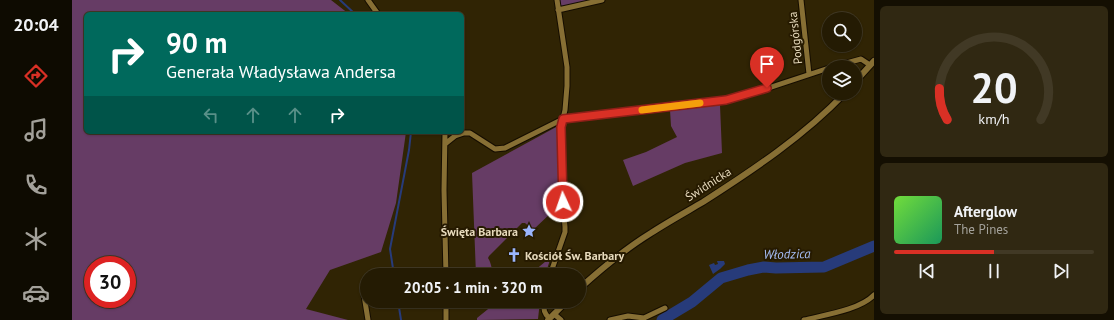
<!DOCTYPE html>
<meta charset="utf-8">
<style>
:root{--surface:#241b03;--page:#302812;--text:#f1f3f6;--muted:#a3a19a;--line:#413925;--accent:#d93025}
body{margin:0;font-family:"PT Sans",sans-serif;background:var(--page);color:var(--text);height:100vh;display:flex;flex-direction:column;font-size:15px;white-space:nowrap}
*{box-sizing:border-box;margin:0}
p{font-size:13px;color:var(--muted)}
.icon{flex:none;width:22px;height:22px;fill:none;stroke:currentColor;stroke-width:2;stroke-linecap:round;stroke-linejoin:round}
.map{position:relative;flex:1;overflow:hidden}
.drawer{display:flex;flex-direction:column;gap:6px;padding:6px;background:#140f02;width:240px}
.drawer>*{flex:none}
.guide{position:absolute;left:12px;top:12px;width:380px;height:122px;border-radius:6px;box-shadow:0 1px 3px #0004,0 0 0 1px var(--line);background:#00695c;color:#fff;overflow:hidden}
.controls{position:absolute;left:750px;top:12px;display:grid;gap:8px}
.controls a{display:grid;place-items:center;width:40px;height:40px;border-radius:50%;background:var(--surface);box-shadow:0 1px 3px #0004,0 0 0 1px var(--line);font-size:20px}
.speed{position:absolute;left:12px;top:256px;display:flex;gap:8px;font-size:20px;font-weight:700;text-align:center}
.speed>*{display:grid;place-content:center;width:52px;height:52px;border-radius:50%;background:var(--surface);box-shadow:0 1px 3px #0004,0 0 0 1px var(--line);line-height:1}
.speed .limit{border:6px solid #d22;background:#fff;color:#111}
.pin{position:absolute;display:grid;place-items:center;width:34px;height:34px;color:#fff;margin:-41px -17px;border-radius:50% 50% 50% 0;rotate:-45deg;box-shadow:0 0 4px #0007}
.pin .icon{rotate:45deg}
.me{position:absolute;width:44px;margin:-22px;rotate:357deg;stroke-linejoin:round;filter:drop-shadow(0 0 3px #0008)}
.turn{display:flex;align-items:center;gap:14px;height:84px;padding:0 16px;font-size:18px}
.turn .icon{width:52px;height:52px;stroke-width:2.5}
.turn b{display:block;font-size:28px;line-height:34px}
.lanes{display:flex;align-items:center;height:38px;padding:0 16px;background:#0003;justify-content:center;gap:20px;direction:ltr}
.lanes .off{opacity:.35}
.drawer .tile{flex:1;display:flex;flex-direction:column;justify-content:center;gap:6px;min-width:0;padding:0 14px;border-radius:6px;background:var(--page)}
.drawer .dial{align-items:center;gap:0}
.dial svg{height:104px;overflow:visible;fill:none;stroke:var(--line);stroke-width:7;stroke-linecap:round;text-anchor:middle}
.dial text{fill:var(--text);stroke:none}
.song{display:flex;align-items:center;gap:12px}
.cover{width:48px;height:48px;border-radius:6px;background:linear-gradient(135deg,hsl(100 70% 55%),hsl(150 70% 35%))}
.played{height:4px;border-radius:2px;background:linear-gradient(90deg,var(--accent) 50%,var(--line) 50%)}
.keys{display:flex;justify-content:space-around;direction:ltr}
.trip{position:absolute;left:288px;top:268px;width:226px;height:40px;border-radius:20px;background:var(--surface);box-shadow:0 1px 3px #0004,0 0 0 1px var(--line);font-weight:600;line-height:40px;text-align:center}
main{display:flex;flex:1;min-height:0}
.dock{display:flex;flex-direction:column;width:72px;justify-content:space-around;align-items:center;background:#0e0b01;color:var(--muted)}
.dock .icon{width:28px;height:28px}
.dock .current{color:var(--accent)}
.dock b{font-size:18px;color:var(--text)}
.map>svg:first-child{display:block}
.green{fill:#663c65;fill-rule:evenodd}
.water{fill:#273b7a}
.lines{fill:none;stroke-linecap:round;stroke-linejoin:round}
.stream{stroke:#273b7a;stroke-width:2}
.river{stroke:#273b7a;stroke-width:11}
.minor-casing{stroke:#150d00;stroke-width:7}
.tertiary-casing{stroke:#150d00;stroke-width:8}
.minor{stroke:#876f34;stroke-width:5}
.tertiary{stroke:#876f34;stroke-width:6}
.route-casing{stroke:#8d1f18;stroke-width:10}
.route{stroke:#d93025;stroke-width:7}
.slow{stroke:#f59e0b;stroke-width:7}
.labels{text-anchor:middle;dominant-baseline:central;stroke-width:4;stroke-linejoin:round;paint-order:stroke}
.street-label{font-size:12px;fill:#e7dabc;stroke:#261a00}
.poi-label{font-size:12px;font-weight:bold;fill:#e7dabc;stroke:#261a00;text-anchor:end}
.water-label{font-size:13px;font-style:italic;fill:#a6bdf5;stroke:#261a00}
</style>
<main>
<nav class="dock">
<b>20:04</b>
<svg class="icon current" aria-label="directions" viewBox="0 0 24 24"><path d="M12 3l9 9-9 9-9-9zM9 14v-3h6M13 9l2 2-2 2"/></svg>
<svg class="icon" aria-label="music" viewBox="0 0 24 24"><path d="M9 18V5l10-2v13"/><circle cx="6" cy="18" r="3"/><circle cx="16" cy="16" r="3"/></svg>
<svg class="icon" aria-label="phone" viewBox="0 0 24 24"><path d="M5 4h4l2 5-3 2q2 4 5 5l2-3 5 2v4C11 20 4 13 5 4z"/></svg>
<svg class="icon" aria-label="climate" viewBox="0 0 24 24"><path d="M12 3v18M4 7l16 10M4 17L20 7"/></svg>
<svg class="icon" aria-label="car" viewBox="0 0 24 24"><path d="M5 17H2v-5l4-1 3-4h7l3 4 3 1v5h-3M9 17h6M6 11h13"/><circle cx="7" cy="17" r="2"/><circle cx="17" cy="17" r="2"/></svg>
</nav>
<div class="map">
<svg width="802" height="320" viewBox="0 0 802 320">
<rect width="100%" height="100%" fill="#302404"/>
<!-- green -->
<path class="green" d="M0 0H259L277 14H14V132H334L324 203 309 252 258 270 234 309 276 320H0ZM21 265H55V299H21Z
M485 0H530L486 10Z
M648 105 650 153 613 163 561 186 551 160 574 152 605 137 599 126 598 110Z
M486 126 487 207 483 211H481L461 230 453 223H450L417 256 416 258C420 264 419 270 423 275H404L400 173Z
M479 257 473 275H457Z
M426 301H468L466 319 405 320V318Z"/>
<!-- water -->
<path class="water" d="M645 261H652L653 264 648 269 641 274 637 265 642 263 643 265 646 264Z"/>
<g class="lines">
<!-- stream -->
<path class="stream" d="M268 0 283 14
M322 275 318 249 337 150 339 132
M326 301 329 320"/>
<!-- river -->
<path class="river" d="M590 320 620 302 649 278 676 270 692 267 704 268 752 267 802 246"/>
<defs>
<path id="minor" d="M296 0 306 14
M729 0 737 74
M486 10 530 0
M760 67 789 59 798 65
M373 132 372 190 374 275
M373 144 383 136 392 133H398L423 149 433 148 491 119 655 100 681 93 757 68
M478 275 493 232V227L490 192 489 127 493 110 495 86V67L485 0
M291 289 296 320
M374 301V320
M472 301C472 309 471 312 477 318
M482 314 489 320
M538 320 556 316 572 318 593 308
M732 320C752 315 788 310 802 295"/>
<path id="tertiary" d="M783 82 802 61
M507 289C529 269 553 249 579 233 596 222 614 212 631 202 681 170 732 136 773 93
M476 320 495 301"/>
</defs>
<!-- minor casing -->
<use href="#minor" class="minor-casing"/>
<!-- tertiary casing -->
<use href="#tertiary" class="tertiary-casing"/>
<!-- minor -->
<use href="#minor" class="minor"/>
<!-- tertiary -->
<use href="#tertiary" class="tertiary"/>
</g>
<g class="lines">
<defs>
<path id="route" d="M491 202 489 127 491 119 654 100 695 88"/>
</defs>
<!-- route casing -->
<use href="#route" class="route-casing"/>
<!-- route -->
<use href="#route" class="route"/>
<!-- slow -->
<path class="slow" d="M570 110 628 103"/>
</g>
<!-- icons -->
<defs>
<symbol id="sight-bare" viewBox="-9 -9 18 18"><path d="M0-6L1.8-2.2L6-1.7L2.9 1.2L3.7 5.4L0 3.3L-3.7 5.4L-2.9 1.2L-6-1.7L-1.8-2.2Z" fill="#9ab5fd" stroke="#261a00" stroke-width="2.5" paint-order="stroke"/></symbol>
<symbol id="church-bare" viewBox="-9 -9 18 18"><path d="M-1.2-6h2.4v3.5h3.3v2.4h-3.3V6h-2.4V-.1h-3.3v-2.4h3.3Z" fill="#9ab5fd" stroke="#261a00" stroke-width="2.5" paint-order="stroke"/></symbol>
</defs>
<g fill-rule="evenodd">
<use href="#sight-bare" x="447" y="221" width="20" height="20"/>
<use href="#church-bare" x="432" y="245" width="20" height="20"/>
</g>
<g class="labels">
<!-- street labels -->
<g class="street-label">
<text transform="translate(723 38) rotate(-96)">Podgórska</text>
<text transform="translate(636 184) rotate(-33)">Świdnicka</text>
</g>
<!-- poi labels -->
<g class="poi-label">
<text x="446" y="231">Święta Barbara</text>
<text x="453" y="255" text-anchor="start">Kościół Św. Barbary</text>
</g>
<!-- water labels -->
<g class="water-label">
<text transform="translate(715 254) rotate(-1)">Włodzica</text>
</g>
</g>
</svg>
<div class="controls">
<a><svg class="icon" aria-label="search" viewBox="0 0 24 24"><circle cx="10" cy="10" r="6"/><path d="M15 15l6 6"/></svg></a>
<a><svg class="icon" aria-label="layers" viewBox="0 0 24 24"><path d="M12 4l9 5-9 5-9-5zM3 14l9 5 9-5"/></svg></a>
</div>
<div class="speed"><div class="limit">30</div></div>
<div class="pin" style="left:695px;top:88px;background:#d93025"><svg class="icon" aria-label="arrive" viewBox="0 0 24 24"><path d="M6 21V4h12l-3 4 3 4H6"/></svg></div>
<svg class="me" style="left:491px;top:202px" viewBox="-20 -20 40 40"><circle r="17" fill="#d93025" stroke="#fff" stroke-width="3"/><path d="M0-11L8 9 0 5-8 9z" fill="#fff"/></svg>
<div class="trip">20:05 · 1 min · 320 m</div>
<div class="guide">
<div class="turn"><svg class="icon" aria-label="right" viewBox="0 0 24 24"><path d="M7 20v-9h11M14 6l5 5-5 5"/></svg><div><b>90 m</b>Generała Władysława Andersa</div></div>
<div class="lanes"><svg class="icon off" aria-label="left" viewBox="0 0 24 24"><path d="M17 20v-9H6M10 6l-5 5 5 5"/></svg><svg class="icon off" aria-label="ahead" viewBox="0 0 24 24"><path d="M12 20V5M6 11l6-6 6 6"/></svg><svg class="icon off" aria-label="ahead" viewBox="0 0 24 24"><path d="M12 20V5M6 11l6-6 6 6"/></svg><svg class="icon" aria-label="right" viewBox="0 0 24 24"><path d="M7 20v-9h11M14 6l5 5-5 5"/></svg></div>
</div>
</div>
<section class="drawer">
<div class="tile dial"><svg viewBox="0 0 100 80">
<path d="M14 69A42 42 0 1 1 86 69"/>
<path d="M14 69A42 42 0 0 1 8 45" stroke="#d93025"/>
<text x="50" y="56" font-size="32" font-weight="700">20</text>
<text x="50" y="72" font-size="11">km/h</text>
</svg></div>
<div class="tile">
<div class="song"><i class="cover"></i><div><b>Afterglow</b><p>The Pines</p></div></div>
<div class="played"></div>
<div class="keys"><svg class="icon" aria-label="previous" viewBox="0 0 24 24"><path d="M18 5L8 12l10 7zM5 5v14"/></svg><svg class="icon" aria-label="pause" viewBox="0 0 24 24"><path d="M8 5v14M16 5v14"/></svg><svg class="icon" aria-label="next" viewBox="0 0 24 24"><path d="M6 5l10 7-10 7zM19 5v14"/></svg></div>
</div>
</section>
</main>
